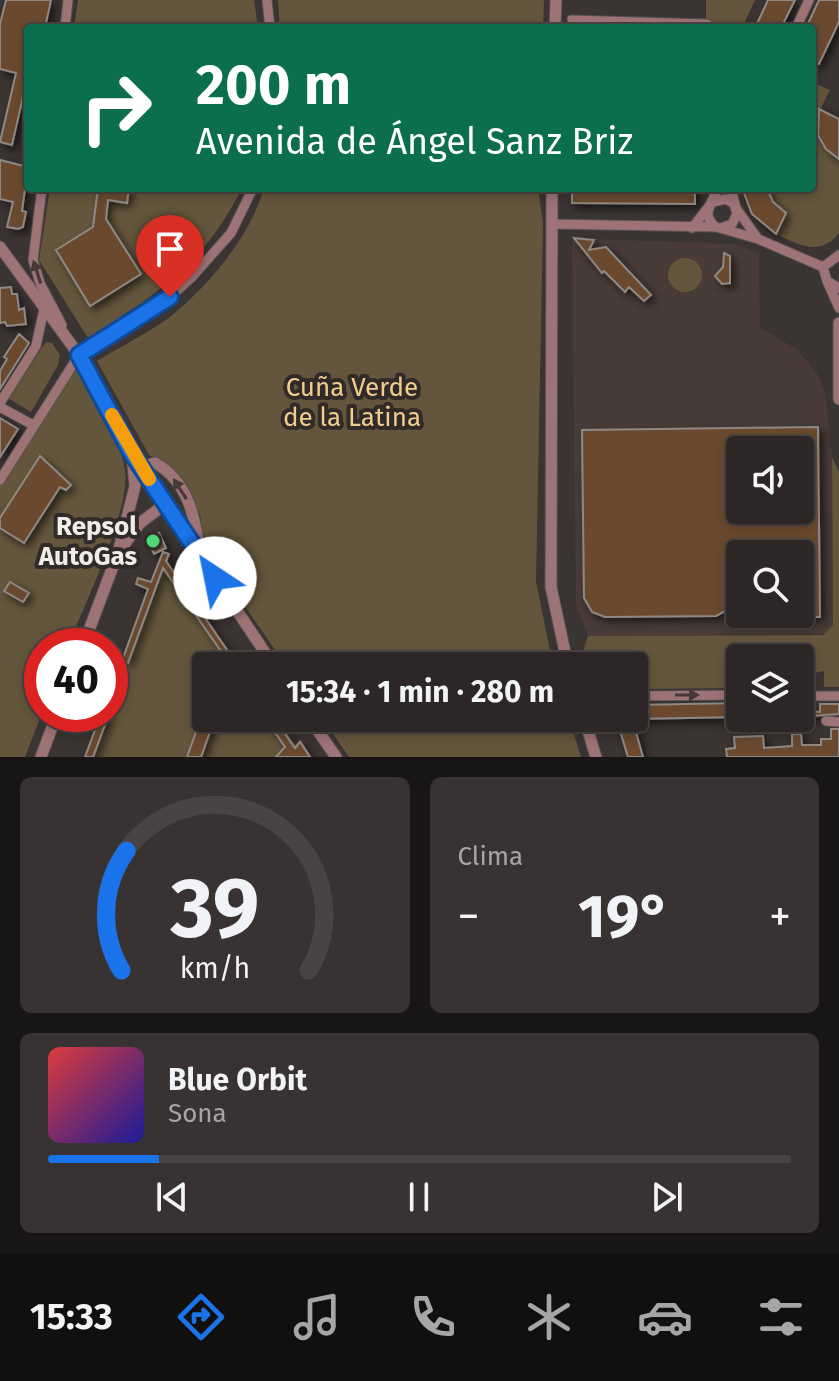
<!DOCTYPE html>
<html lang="es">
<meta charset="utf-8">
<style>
:root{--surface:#2c2726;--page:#383332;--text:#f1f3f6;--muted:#a6a5a7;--line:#484443;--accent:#1a73e8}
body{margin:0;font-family:"Fira Sans",sans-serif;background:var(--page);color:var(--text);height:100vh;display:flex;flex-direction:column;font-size:30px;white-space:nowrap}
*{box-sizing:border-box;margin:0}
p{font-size:26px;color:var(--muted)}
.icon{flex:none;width:44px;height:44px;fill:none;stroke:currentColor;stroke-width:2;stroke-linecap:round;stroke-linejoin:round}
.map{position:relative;height:757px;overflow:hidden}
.sheet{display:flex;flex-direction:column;gap:20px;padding:20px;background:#181515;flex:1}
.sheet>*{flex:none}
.hud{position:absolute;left:24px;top:24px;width:792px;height:168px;border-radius:8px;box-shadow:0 4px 12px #0003,0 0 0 2px var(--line);background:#0b6e4f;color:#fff;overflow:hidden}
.buttons{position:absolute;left:726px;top:436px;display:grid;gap:16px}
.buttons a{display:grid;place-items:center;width:88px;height:88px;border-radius:8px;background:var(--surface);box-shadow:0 4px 12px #0003,0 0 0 2px var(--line);font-size:40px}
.speed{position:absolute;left:24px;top:628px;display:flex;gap:16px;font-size:40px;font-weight:700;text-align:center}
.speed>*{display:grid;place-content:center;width:104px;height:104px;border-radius:50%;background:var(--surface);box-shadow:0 4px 12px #0003,0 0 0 2px var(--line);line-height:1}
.speed .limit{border:12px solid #d22;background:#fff;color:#111}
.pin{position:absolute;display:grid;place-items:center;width:68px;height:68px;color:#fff;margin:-82px -34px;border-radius:50% 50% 50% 0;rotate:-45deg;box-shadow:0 0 8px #0007}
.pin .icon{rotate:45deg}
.me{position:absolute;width:88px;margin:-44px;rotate:326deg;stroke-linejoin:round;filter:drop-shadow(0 0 6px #0008)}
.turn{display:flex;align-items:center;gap:28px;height:168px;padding:0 40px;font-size:36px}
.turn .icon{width:104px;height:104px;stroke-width:2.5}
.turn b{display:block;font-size:56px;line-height:68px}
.big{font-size:60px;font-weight:700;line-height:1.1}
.sheet .widget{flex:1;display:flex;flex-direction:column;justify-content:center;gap:12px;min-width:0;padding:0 28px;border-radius:12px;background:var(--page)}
.sheet .dial{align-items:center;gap:0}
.dial svg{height:208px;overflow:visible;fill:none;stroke:var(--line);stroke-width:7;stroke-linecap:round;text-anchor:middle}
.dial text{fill:var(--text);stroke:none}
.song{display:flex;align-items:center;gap:24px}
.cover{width:96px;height:96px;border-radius:12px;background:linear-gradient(135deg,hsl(0 70% 55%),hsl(240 70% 35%))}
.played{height:8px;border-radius:4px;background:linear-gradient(90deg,var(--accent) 15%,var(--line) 15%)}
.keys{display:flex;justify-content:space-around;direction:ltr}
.heat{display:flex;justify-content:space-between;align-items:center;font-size:44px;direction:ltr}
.sheet .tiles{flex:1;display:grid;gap:20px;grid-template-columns:1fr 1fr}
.widget:last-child{grid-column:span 2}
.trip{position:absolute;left:192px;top:652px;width:456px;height:80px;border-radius:8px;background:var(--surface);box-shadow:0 4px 12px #0003,0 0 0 2px var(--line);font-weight:700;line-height:80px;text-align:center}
.tab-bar{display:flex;height:128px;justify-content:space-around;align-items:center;background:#12100f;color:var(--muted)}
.tab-bar .icon{width:56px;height:56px}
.tab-bar .active{color:var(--accent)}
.tab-bar b{font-size:36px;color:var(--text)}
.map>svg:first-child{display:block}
.built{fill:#483b38;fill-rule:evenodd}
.green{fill:#64563c}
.building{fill:#6b492e;stroke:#8e8884;stroke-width:2;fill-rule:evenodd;filter:url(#shadow)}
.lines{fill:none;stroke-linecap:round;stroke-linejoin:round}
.pedestrian-casing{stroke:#57514f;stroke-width:9}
.minor-casing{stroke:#57514f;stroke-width:11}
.tertiary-casing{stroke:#57514f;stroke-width:13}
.pedestrian{stroke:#9e7376;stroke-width:7}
.minor{stroke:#9e7376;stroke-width:9}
.tertiary{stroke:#9e7376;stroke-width:11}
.oneway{fill:#463938}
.route-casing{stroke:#114b97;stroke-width:20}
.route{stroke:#1a73e8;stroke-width:14}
.slow{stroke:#f59e0b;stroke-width:14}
.poi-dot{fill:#4dd676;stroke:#302a28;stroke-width:3}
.labels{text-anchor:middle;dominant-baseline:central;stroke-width:8;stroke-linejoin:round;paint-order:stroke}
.park-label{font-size:26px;fill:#f1cd8d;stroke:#302a28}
.poi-label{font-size:26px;font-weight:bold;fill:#f0ecea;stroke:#302a28;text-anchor:end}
</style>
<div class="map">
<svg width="839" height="757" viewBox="0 0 839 757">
<defs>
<filter id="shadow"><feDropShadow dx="4" dy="4" stdDeviation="4" flood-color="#0009"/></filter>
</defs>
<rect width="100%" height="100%" fill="#3a3432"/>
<!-- built -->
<path class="built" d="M572 238 732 244 759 253 760 328 797 349 817 373 825 394 832 457 833 625 827 634 588 636 576 605ZM740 450H800V510H740ZM740 554H800V614H740Z"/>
<!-- green -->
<path class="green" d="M78 0H254L258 28H74Z
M278 0H544L543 28H280Z
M706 0H755L742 28H706Z
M812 82 830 90C816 115 808 142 839 158V233C820 257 799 245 776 234L786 213 773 202 767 188H812Z
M50 188H242C203 266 159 292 88 338L39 260Z
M264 188H538L543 224 536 581 553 666H286L206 550 200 515 173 469 149 455 97 361C121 346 149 333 171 316 210 284 250 237 264 188Z
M668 275a17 17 0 1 1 34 0a17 17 0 1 1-34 0Z
M46 342 52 343 60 355 58 365 31 412 8 398Z
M73 364C91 396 120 433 125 470 131 510 84 605 68 646H42V713L25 757H0V480Z
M832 457 839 472V687H824V671L800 676V658H740V688L634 689V666H587L583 651 588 636 823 635 833 625Z
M159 561H167L240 666H206V718H277L295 744 301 740 312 757H85L101 714H110V691Z
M322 718H569L581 757H349Z"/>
<!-- building -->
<path class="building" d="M6 0H51L45 28H28V75L12 145 0 142 16 73 0 69V24Z
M768 0H795L781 28H755Z
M819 0H839V22L819 64 812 61V28H806Z
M819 109 839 119V159L826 149 818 135Z
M0 160 28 167 22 211 26 212 23 227 18 229 7 227 13 202 0 199Z
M98 188H129L127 203 108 200 106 219 141 274 90 306 56 250 93 227Z
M572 188H695V204L572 203Z
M742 188H767L773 202 786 213 776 234 752 214Z
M574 238 594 240 589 250 606 247 651 295 644 301 629 287 625 292 604 271 602 273Z
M724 253 730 256V283L722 284 715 276 723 267Z
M11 287 12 294H17L19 310 24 308 26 324 7 326 5 322 0 323V288Z
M19 334 29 343 0 389V371L7 359 4 357Z
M0 418 18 429 0 457Z
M818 427 820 617H800V554H740V603L716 616 605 617 592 612 584 598 582 430ZM740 450H800V510H740Z
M40 456 71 485 66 490 60 487 24 543 0 528V518Z
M159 533 166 548 154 554 147 538Z
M163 552 169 554 166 561 238 666H221L225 657 163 568 128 663 122 661 148 589 136 584 138 578 151 582Z
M10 582 29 593 23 602 4 591Z
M740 703V717L634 719V705Z
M820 704H839V714L800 717V710L820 712Z
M101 714H109L93 757H85Z
M201 718H215L201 757H187Z
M265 718H274L295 748 300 742 310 757H276L285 747Z
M616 718H632L643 757H628Z
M831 729H839V757H727L726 749 735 748 734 737 763 736 764 748 792 746V734H801L802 745H821V739H831Z"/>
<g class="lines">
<defs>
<path id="pedestrian" d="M571 19 706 23 716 28"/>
<path id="minor" d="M267 0 270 28
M65 28 68 0
M796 28 809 0
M42 188 33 260 40 283 62 325
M731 188 736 208 758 239
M551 224 716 227 758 239 823 267
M716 227C707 220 705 211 713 202L726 199 734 204 737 214 732 224 721 228
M692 228 710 205 718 188
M839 255 823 267 827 281 839 288
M827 281 839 308
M0 403 36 346 44 309
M0 407 33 425
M0 480 79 355 170 297 191 278 231 233 253 188
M634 696 740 695
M800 696H839
M826 721 839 722"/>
<path id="tertiary" d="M555 28 556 0
M552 188 551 587 568 666
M0 247 79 355 141 467 274 666
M839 323V399
M139 474 141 467 155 463C188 481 195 517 200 552
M121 549 139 524 165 504
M83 646 118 553 135 486 132 456
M309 718 336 757
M584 718 596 757
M41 757 57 714"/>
</defs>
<!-- pedestrian casing -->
<use href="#pedestrian" class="pedestrian-casing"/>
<!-- minor casing -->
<use href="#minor" class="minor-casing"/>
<!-- tertiary casing -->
<use href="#tertiary" class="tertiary-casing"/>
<!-- pedestrian -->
<use href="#pedestrian" class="pedestrian"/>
<!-- minor -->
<use href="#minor" class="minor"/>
<!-- tertiary -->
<use href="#tertiary" class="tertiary"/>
</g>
<!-- one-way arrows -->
<defs><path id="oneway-solid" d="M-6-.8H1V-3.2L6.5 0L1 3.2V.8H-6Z" transform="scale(2)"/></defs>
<g class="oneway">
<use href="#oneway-solid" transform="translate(37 272) rotate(-108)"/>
<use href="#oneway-solid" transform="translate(180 489) rotate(-123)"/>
<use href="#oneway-solid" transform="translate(687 695)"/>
</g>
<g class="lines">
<defs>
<path id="route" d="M170 297 79 355 131 452 215 578"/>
</defs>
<!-- route casing -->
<use href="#route" class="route-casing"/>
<!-- route -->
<use href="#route" class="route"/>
<!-- slow -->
<path class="slow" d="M112 415 149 479"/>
</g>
<!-- markers -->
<circle class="poi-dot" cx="153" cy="541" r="8"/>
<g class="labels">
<!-- park labels -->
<g class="park-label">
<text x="352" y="387">Cuña Verde<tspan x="352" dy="30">de la Latina</tspan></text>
</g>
<!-- poi labels -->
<g class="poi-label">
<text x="137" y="526">Repsol<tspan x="137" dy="30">AutoGas</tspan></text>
</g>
</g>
</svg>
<div class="buttons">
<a><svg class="icon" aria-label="sound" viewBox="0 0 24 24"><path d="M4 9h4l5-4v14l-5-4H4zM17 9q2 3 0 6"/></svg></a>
<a><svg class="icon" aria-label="search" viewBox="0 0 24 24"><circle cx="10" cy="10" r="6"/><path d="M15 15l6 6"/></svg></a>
<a><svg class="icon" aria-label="layers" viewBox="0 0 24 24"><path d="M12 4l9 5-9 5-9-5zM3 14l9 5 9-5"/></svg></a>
</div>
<div class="speed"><div class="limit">40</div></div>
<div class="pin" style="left:170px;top:297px;background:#d93025"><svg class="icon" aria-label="arrive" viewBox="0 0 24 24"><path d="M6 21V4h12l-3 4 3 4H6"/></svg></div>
<svg class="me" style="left:215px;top:578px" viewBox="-20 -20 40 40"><circle r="19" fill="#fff"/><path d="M0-13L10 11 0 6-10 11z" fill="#1a73e8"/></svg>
<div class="trip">15:34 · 1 min · 280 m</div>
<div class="hud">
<div class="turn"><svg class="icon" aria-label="right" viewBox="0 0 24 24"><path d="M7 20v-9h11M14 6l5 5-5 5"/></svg><div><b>200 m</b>Avenida de Ángel Sanz Briz</div></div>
</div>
</div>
<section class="sheet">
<div class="tiles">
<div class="widget dial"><svg viewBox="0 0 100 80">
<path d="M14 69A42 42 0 1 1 86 69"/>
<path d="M14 69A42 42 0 0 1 16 23" stroke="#1a73e8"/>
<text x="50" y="56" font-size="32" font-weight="700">39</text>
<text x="50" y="72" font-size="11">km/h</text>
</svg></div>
<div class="widget"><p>Clima</p>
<div class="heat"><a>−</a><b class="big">19°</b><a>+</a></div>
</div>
<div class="widget">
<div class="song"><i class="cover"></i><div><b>Blue Orbit</b><p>Sona</p></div></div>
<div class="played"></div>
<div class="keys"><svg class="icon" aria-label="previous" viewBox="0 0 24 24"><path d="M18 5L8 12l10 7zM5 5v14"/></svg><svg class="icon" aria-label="pause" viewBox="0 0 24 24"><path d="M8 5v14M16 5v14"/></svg><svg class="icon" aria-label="next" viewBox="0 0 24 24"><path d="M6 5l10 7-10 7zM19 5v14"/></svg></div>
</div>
</div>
</section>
<nav class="tab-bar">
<b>15:33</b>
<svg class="icon active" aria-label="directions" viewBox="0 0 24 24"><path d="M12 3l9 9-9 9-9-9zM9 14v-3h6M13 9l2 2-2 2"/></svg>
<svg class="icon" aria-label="music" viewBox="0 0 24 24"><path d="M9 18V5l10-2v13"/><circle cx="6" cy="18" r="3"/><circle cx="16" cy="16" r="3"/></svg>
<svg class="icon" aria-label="phone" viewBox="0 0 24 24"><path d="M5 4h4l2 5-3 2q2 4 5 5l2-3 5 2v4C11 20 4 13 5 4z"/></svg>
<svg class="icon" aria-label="climate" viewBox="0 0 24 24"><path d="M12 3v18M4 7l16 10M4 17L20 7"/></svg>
<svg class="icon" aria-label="car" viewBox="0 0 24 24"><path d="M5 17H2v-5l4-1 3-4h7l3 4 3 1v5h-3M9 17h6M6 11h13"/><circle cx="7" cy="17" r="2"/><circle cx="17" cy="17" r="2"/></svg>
<svg class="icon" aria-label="filters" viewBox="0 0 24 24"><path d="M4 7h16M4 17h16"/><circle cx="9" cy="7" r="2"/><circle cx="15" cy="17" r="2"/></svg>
</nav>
